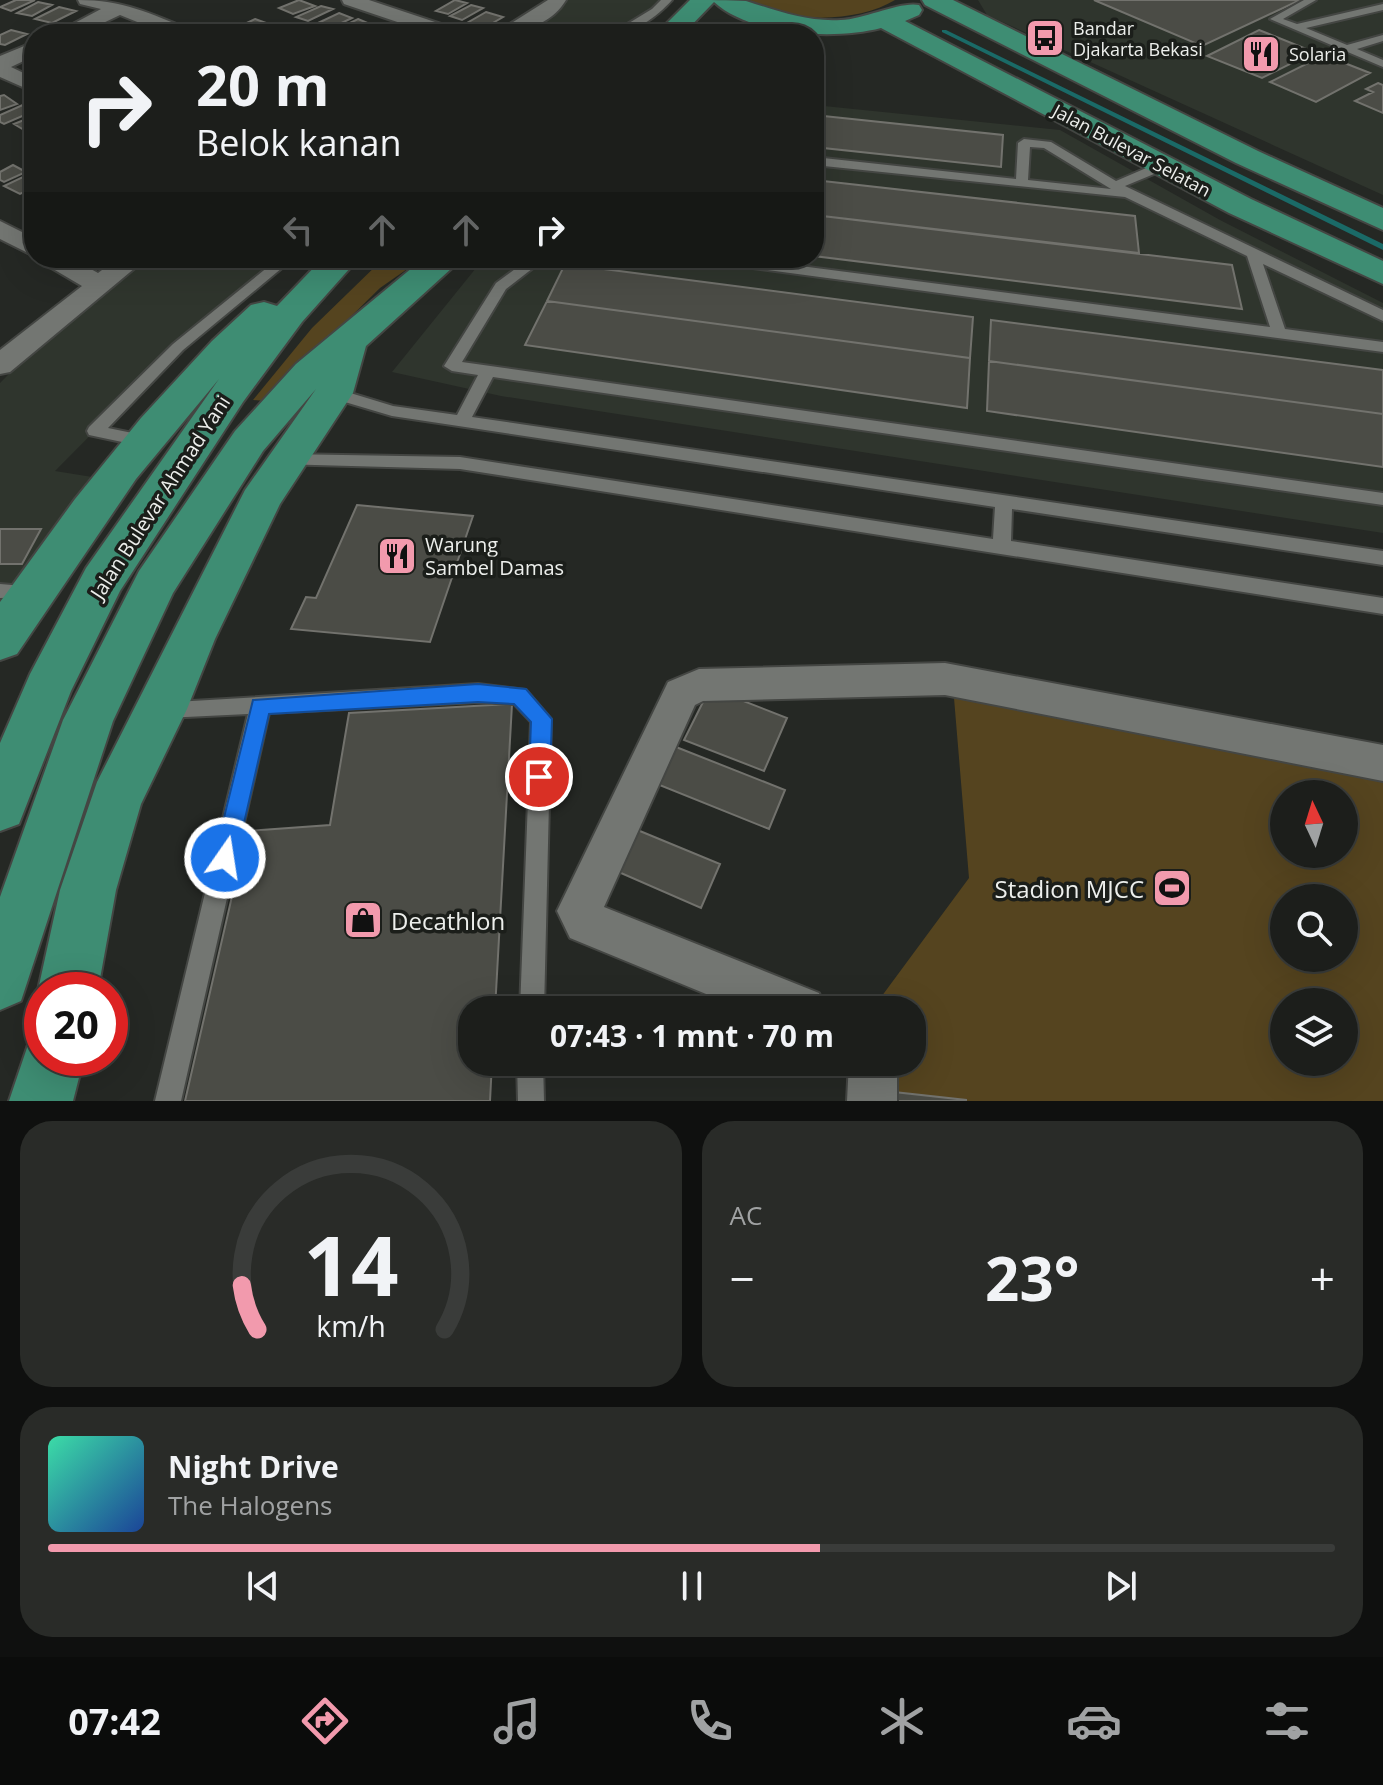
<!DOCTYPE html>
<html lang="id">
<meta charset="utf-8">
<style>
:root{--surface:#1c1e1b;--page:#292b28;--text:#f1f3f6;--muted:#a0a2a3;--line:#3a3c3a;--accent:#f29aad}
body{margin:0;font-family:"Open Sans",sans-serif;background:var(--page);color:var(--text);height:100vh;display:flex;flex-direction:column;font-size:30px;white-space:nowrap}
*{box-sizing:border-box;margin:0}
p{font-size:26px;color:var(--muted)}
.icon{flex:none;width:44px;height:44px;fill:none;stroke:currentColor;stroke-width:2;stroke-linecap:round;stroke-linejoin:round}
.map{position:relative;height:1101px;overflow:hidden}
.panel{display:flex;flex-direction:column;gap:20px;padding:20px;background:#0f100f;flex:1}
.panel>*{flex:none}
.guide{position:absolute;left:24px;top:24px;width:800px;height:244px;border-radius:32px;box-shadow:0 8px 32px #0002,0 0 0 2px var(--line);background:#1c1e1b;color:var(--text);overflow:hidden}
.needle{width:52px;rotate:356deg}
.fabs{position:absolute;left:1270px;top:780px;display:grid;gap:16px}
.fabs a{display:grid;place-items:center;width:88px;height:88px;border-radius:50%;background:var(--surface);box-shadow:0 8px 32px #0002,0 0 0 2px var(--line);font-size:40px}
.speed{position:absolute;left:24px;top:972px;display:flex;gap:16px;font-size:40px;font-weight:700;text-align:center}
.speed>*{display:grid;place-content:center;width:104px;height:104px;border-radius:50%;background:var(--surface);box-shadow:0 8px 32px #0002,0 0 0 2px var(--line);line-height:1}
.speed .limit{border:12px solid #d22;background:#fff;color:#111}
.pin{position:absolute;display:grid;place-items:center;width:68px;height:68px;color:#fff;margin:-34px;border:4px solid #fff;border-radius:50%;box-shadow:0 2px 8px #0007}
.me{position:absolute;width:88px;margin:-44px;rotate:13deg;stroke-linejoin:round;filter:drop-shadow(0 0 6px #0008)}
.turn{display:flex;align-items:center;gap:28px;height:168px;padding:0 40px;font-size:36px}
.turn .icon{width:104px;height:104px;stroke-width:2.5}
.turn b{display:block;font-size:56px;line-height:68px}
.lanes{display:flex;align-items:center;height:76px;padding:0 40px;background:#0003;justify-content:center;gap:40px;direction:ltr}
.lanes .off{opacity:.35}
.big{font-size:60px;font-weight:700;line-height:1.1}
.panel .widget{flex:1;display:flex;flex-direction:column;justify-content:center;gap:12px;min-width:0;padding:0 28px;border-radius:32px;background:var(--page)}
.panel .dial{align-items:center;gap:0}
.dial svg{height:208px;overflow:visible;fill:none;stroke:var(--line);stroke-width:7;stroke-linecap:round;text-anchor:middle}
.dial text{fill:var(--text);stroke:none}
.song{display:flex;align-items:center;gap:24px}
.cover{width:96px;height:96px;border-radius:12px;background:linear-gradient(135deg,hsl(160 70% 55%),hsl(220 70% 35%))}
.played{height:8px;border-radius:4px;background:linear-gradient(90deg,var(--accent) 60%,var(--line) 60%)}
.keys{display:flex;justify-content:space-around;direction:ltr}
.heat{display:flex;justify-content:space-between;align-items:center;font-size:44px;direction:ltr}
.panel .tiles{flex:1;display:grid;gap:20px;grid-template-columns:1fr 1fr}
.widget:last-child{grid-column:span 2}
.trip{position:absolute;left:458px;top:996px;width:468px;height:80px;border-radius:32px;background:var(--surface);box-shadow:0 8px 32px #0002,0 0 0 2px var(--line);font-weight:700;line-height:80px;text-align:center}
.menu{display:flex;height:128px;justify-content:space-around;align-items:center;background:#0b0c0b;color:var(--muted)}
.menu .icon{width:56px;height:56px}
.menu .selected{color:var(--accent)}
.menu b{font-size:36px;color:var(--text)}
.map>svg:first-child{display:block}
.built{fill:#2f352d}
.green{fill:#55441f;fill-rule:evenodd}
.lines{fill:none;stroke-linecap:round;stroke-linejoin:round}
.stream{fill:#1a6a67;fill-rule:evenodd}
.building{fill:#4b4c46;stroke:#72726d;stroke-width:2}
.lane-casing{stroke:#444643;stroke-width:4}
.street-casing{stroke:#444643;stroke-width:4}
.primary-casing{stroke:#444643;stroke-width:4}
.lane{fill:#737672;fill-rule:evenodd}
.street{fill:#737672;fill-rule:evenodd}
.primary{fill:#3e8d73;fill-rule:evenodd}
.route{fill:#1a73e8;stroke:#114b97;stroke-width:2}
.labels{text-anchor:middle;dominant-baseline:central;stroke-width:7;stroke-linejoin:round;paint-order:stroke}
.far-poi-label{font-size:18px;fill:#edefec;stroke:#1b1e1a;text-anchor:start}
.far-street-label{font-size:18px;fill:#edefec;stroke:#1b1e1a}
.street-label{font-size:20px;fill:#edefec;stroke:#1b1e1a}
.poi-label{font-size:20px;fill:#edefec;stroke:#1b1e1a;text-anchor:start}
.near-poi-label{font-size:24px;fill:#edefec;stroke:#1b1e1a;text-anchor:end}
</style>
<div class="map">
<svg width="1383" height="1101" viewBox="0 0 1383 1101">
<rect width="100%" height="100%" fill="#252824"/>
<!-- built -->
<path class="built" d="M558 0H667L656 11 616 34H504L550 9Z
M978 0H1383V195L987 15Z
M814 105 1060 130 1220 220 1383 303V533L501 396 392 372 476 268 491 258H814Z
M134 258H288L178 347 55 471 111 480 0 641V383L98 284Z"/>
<!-- green -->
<path class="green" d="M749 0H895C857 23 788 24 749 0Z
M384 258H423L380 288 265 401 253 400 312 328Z
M953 686 1383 773V1101H875L874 1062H912V1010L873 1008 969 878ZM1284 794H1344V854H1284ZM1284 898H1344V958H1284ZM1284 1002H1344V1062H1284Z"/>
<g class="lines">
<!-- stream -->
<path class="stream" d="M942 30H946L1383 244V250L942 32Z"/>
</g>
<!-- building -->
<path class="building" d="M16 0H35L11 11 0 7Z
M299 0 315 6 293 14 279 8Z
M455 0 467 3 448 14 436 11Z
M1094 0H1300L1202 46Z
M38 2 52 5 32 16 17 13Z
M471 5 483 8 462 20 450 16Z
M321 6 333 9 308 21 296 17Z
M59 7 76 11 52 23 35 19Z
M486 12 503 17 484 28 467 23Z
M339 13 352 18 331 28 318 23Z
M255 19 272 25 252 34 236 28Z
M358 19 370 24 349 34 337 29Z
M11 30 27 34 5 45 0 44V35Z
M1259 30 1314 52 1262 78 1207 56Z
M1324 55 1370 73 1316 102 1270 82Z
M1378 83 1383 85V113L1355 101 1373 92 1366 89Z
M4 95 17 104 0 110V96Z
M25 104 34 111 4 124 0 122V115Z
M814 115 1003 135 1001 167 814 147Z
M34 116V126L24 130 14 124Z
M13 165 26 172 4 182 0 180V172Z
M27 175 34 178V187L20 194 4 186Z
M814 180 1135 216 1139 253 814 215Z
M814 215 1232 265 1242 309 814 256Z
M565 264 973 317 970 358 547 301Z
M547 301 970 358 967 408 525 345Z
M991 320 1383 370V414L989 361Z
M989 361 1383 414V467L987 411Z
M357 505 473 516 430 642 291 629 306 597 316 598Z
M0 529H41L22 564H0Z
M710 688 787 718 764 771 684 740Z
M512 704 495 1010H472V1062H492L490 1101H185L247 831 330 825 349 713Z
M676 747 785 790 769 829 657 784Z
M635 829 720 864 701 908 614 870Z
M894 1092 966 1100V1101H895Z"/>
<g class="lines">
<defs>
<path id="lane" d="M661 0H672C657 17 633 34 611 34L652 9Z
M1304 0H1316L1283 19 1297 24 1383 4V10L1306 28 1347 45 1383 35V41L1357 49 1383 60V67L1270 19Z
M1024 139 1051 142 1116 181 1158 163H1166V169L1125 186 1383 310V321L1263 264 1285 329 1383 342V352L707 262 700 258H738L1270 327 1247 256 1125 197 814 165V157L1016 179 1018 143ZM1030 147 1044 148 1111 189 1028 180Z
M279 258H294L183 350 108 428 147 436 149 440 147 444 141 446 89 435 87 431 89 427 173 344Z
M530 258H546L506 289 462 362 1383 493V505L493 377 472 417 1383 551V565L1012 509 1011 541 1383 598V614L460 469 279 464 277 460 285 454 460 457 993 539 995 507 392 416 328 397 326 393 334 388 393 406 457 415 478 375 452 371 444 366 496 283Z
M0 584 36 587 38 592 36 597 0 598Z
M478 684 526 690 551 719 544 1010H520L531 722 514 704 478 702 269 713 181 1101H155L248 714 165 718 158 715 155 709 158 703Z
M517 1062H543L544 1101H518Z"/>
<path id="street" d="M78 0C123 0 149 13 191 30L194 34H167L120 15 80 34H54L101 9 80 4Z
M342 0H369L459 30 462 34H433L344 4Z
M548 0H566C552 24 521 34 494 34Z
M34 42V56L11 67 34 78V92L0 77V56Z
M0 221 34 238V256L0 239Z
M39 258H71L98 273 118 258H147L10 372 0 374V350L82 286 43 263Z
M945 663 1383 745V781L945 695 703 701 695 705 604 907 819 993 825 1010H745L570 938 557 911 668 682 699 669Z
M849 1062H897V1101H847Z"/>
<path id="primary" d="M690 0C707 0 730 0 746 1 778 11 806 22 841 20 865 19 901 1 919 5L922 10 919 15 905 21 1251 199 1383 261V284L1229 213 881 28C836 40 751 36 714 2L683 34H656Z
M922 0H953L1258 151 1383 208V230L1236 163 925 5Z
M323 258H359L302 322 243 402 120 591 71 691 19 824 0 831V743L30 674 86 568 219 379 136 479 17 654 0 660V602L14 583 75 499 141 418 212 341 251 305 264 302 277 306Z
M424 258H463L366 346 353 393 280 504 215 639 187 709 141 804 116 890 98 990H42V1000L38 990 60 890 97 782 245 490 316 389 263 451 173 593 113 721 21 1001 0 1010V897L63 720 139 571 235 431 296 364Z
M42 1031V1058H84L73 1101H9L31 1036Z"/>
</defs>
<!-- lane casing -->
<use href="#lane" class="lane-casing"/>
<!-- street casing -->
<use href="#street" class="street-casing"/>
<!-- primary casing -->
<use href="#primary" class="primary-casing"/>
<!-- lane -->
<use href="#lane" class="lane"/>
<!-- street -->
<use href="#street" class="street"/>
<!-- primary -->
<use href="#primary" class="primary"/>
</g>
<!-- route -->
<path class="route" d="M478 684 526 689 552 719 550 777 547 784 539 787 532 784 529 777 531 722 514 704 478 702 269 714 236 858 233 866 225 869 217 866 214 858 253 700Z"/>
<!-- icons -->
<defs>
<symbol id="bus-square" viewBox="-11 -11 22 22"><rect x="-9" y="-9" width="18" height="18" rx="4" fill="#f29aad" stroke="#1b1e1a"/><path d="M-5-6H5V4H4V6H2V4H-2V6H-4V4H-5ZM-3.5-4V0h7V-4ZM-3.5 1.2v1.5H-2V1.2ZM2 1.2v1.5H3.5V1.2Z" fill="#111"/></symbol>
<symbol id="restaurant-square" viewBox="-11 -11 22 22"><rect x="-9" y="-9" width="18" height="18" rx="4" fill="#f29aad" stroke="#1b1e1a"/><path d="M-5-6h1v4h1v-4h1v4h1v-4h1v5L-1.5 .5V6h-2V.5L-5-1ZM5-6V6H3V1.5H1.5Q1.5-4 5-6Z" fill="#111"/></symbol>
<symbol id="stadium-square" viewBox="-11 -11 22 22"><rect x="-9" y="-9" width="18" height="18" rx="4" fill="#f29aad" stroke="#1b1e1a"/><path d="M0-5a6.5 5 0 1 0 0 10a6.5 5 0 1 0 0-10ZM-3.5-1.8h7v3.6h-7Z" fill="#111"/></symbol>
<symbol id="shop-square" viewBox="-11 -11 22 22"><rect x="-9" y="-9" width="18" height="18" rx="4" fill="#f29aad" stroke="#1b1e1a"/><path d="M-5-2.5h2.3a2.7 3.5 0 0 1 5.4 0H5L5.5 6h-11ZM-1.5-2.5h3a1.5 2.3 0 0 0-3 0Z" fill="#111"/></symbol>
</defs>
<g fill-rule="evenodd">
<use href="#bus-square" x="1023" y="16" width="44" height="44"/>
<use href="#restaurant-square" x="1239" y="32" width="44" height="44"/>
<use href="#restaurant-square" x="375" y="534" width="44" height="44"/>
<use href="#stadium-square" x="1150" y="866" width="44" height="44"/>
<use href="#shop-square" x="341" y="898" width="44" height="44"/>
</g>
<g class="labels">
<!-- far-poi labels -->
<g class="far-poi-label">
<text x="1073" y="28">Bandar<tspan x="1073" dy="21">Djakarta Bekasi</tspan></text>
<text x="1289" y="54">Solaria</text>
</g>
<!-- far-street labels -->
<g class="far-street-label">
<text transform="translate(1132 150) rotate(28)">Jalan Bulevar Selatan</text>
</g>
<!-- street labels -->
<g class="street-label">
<text transform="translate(160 497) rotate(-57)">Jalan Bulevar Ahmad Yani</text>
</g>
<!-- poi labels -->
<g class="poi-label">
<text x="425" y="544">Warung<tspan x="425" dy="23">Sambel Damas</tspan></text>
</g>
<!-- near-poi labels -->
<g class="near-poi-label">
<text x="1144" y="888">Stadion MJCC</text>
<text x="391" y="920" text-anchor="start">Decathlon</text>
</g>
</g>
</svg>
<div class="fabs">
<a><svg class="needle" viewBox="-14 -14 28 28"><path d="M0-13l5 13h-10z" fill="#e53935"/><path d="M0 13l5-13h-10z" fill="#a0a2a3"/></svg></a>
<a><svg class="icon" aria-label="search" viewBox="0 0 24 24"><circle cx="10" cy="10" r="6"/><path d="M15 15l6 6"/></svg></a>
<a><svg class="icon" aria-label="layers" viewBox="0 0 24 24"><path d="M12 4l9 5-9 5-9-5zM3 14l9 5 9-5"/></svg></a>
</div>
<div class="speed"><div class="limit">20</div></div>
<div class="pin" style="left:539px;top:777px;background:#d93025"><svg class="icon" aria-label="arrive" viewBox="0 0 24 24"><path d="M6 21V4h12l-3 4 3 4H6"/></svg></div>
<svg class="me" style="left:225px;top:858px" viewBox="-20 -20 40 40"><circle r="17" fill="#1a73e8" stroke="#fff" stroke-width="3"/><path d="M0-11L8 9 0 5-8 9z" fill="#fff"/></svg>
<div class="trip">07:43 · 1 mnt · 70 m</div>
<div class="guide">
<div class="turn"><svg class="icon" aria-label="right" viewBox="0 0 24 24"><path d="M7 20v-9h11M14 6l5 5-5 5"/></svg><div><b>20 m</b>Belok kanan</div></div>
<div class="lanes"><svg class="icon off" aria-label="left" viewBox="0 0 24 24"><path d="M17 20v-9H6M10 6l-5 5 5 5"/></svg><svg class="icon off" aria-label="ahead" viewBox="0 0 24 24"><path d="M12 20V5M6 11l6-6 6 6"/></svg><svg class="icon off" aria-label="ahead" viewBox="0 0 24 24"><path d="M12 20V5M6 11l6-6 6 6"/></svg><svg class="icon" aria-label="right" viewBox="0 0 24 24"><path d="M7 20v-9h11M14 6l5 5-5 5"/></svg></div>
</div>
</div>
<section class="panel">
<div class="tiles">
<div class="widget dial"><svg viewBox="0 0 100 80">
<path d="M14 69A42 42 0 1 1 86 69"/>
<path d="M14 69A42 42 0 0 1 8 52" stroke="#f29aad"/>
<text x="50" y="56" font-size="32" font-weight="700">14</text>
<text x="50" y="72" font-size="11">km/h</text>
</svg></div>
<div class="widget"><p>AC</p>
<div class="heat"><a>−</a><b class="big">23°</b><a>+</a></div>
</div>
<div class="widget">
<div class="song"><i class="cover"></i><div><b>Night Drive</b><p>The Halogens</p></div></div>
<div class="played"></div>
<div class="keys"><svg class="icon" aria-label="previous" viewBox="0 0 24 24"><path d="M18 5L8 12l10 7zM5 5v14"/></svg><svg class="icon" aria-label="pause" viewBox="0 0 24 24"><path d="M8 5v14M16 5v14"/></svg><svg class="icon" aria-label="next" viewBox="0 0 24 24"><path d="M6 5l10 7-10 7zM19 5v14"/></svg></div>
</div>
</div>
</section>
<nav class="menu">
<b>07:42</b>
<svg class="icon selected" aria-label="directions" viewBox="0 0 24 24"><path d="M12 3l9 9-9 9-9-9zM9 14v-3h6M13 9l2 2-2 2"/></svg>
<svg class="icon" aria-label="music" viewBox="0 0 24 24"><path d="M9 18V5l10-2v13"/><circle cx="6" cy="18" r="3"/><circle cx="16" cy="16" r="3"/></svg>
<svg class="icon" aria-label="phone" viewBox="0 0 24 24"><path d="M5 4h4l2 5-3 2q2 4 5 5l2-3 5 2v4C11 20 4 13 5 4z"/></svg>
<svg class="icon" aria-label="climate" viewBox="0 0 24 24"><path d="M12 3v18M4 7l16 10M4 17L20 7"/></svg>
<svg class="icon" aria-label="car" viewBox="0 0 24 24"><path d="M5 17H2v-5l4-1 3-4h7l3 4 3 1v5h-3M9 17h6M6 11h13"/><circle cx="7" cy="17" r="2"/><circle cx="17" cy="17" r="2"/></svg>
<svg class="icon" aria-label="filters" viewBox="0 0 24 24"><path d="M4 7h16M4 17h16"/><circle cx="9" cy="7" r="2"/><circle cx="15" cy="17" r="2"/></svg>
</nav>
